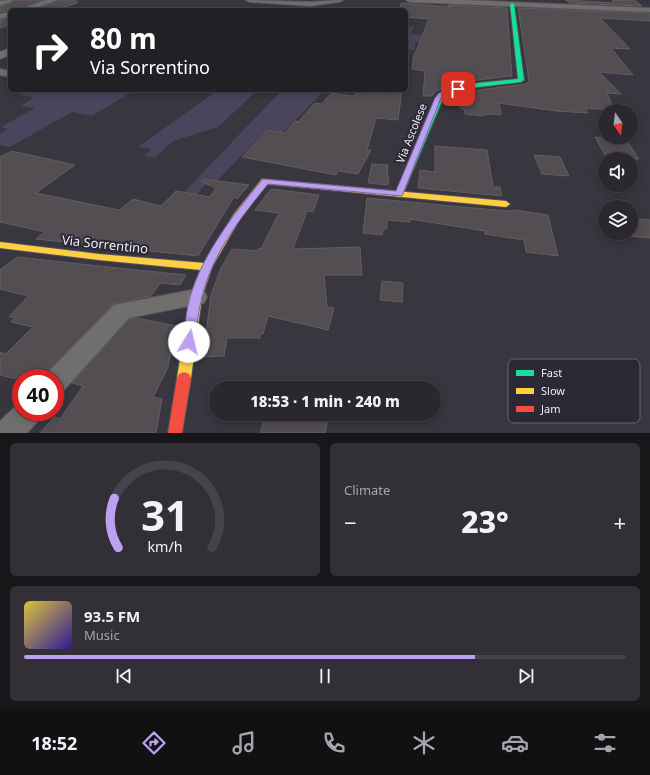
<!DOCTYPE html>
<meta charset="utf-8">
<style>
:root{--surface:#2a282e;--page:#323036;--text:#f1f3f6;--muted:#a5a6aa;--line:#46444a;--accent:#bca0f2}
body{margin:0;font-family:"Noto Sans",sans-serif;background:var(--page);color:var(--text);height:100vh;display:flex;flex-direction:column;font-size:15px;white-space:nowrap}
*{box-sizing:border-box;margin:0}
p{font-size:13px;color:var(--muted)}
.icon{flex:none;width:22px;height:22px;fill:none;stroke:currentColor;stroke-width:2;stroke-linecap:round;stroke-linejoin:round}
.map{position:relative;height:433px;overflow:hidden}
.panel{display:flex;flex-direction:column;gap:10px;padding:10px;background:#171619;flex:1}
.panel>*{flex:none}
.hud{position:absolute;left:8px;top:8px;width:400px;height:84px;border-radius:6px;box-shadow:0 2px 10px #0003,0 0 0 1px var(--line);background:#202124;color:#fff;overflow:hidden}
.needle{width:26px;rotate:166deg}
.fabs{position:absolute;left:598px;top:104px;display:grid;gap:8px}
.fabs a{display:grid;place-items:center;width:40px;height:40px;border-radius:50%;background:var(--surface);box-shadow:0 2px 10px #0003,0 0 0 1px var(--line);font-size:20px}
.speed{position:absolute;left:12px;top:369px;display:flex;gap:8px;font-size:20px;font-weight:700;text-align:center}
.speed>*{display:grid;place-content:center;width:52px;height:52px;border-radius:50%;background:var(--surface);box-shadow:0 2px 10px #0003,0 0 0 1px var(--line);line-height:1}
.speed .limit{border:6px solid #d22;background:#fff;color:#111}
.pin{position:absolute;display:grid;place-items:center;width:34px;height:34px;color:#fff;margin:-17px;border-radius:8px;box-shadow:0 2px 6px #0006}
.me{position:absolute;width:44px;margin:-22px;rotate:9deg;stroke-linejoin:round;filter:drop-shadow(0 0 3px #0008)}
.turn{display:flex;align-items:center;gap:14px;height:84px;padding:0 16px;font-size:18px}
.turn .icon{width:52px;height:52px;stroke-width:2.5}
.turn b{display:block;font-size:28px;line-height:34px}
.big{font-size:30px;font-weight:800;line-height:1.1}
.panel .tile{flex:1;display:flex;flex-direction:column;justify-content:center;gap:6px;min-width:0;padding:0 14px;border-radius:6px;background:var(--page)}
.panel .dial{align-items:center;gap:0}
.dial svg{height:104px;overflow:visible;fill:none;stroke:var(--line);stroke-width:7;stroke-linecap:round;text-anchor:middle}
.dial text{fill:var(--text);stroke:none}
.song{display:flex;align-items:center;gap:12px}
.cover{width:48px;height:48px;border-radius:6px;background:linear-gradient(135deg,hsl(50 70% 55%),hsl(250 70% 35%))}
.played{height:4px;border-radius:2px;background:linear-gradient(90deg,var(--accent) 75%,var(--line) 75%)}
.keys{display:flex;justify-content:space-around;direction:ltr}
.heat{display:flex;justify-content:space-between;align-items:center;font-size:22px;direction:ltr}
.panel .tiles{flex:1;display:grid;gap:10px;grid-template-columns:1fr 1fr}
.tile:last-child{grid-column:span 2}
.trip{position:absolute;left:209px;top:381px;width:232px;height:40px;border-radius:20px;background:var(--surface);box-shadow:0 2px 10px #0003,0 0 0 1px var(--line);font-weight:800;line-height:40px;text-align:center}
.menu{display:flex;height:64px;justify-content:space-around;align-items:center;background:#111012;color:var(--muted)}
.menu .icon{width:28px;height:28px}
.menu .selected{color:var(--accent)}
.menu b{font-size:18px;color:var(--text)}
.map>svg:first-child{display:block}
.green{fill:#4a455c}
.building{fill:#534e52;stroke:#625e61}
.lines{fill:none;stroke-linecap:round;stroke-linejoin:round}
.street-casing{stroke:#56545b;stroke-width:2}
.fast-casing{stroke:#56545b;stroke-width:2}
.slow-casing{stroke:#56545b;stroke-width:2}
.jam-casing{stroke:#56545b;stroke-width:2}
.street{fill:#706f6e;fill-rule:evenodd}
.fast{fill:#16e098;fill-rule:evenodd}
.slow{fill:#ffcf43;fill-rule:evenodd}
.jam{fill:#f24e42;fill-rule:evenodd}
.route{fill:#bca0f2;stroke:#7a689d}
.labels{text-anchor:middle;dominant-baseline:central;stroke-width:4;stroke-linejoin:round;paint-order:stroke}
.far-street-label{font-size:11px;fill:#eeecf6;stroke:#2c2937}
.street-label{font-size:13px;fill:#eeecf6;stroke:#2c2937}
.key{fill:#2c2937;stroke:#666470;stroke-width:1}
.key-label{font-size:11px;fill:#eeecf6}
</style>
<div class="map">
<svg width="650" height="433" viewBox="0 0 650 433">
<rect width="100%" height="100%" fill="#38363e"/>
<!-- green -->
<path class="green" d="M406 26H414L410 34 436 36 423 42H415V50L406 49Z
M29 90H135L92 116 72 112 10 147 0 145V134L8 129 1 127 35 108 21 106 34 97 19 95Z
M218 90H258L218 127 173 141 155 158 144 156 152 149 138 147Z
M279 90H325L282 133 265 131 215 183 206 184 156 240 140 238 281 91Z"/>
<!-- building -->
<path class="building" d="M14 0H42L18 10 0 12V6L11 3Z
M58 0H76L77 3 55 10H34Z
M566 0 615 3 612 0H634L642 6 569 3Z
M401 3 451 7 448 5 507 8 512 76 469 81 436 91 432 96H423L425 71 412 69 414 54H415L429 19 406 17V10H400Z
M518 8 650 13V21L600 18 630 49 611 48 633 75 599 72 621 94 607 93 614 110 585 108 588 113 556 111 499 103 501 115 490 114 483 115V116L465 114V110L460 108V98H452L471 91 526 84 529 81Z
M10 18V25L0 28V20Z
M379 90H402L398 120 376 118 367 150H371L358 174 338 171 336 175 242 157 267 130 285 133 295 121 298 122 315 103 322 104 331 93 354 96 358 91 378 93Z
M595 137 627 141 639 159H607Z
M435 146 487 150 493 187H500L502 196 418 188 420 170 435 172Z
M12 151 75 165 36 193 119 210 133 199 161 206 176 191 210 197 216 188 202 182 203 179 249 185 237 199 234 197 198 256 36 239 45 232 0 222V157Z
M534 155 560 157 569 176 542 174Z
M372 164 388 165 387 176H389L388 185 368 183Z
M271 189 319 195 313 212 307 211 293 249 360 247 362 275H324L327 307 334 308 328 330 268 316 263 334H260V338H227L224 356 203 357 211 295 221 268 232 249 258 251 259 248 261 249 279 213 255 210Z
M367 198 506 211 515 210 548 215 558 256 526 252 524 240 485 234V231L410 219V222L387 220V229H383L382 235 363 233Z
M631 218 650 220V238L631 236Z
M17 257 99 266 186 275 180 285 160 283 151 296 113 304 42 377 13 378 0 375V352L6 354 33 327 11 322 15 317H9L28 296 0 289V270Z
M382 281 403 283 402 302 380 300Z
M138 318 176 326 168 367 153 397 162 399 156 433H40L54 417 60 419 83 386 72 383 130 319Z
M266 414H329L325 433H260Z"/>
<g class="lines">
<defs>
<path id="street" d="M12 0 11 2 0 5V1Z
M46 0H57L30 10H19Z
M246 0 310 2 343 0 339 2 310 6 250 2Z
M406 0H462L650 8V12L410 2Z
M10 12V16L0 19V14Z
M10 48V55L0 59V52Z
M0 69 10 71V77L0 75Z
M196 289 204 291 207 297 204 303 129 318 64 390 55 394V378H44L46 374 114 305Z
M21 401V412H42L38 421 27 433H0V421Z"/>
<path id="fast" d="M512 3 514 4 524 80 521 82 470 88 444 96 403 194 399 197 396 196 395 194 439 94 469 84 518 79 510 4Z"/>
<path id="slow" d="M262 179 506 201 510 204 506 207 267 184 241 217 212 267 202 297 191 378 189 382 184 384 179 382 177 378 190 297 201 270 99 260 0 248V242L99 254 204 263 234 214Z"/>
<path id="jam" d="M184 372 189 374 191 378 182 433H168L177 378 179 374Z"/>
</defs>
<!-- street casing -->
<use href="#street" class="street-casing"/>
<!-- fast casing -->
<use href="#fast" class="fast-casing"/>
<!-- slow casing -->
<use href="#slow" class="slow-casing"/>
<!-- jam casing -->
<use href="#jam" class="jam-casing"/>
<!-- street -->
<use href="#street" class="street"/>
<!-- fast -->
<use href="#fast" class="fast"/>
<!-- slow -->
<use href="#slow" class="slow"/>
<!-- jam -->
<use href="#jam" class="jam"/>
</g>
<!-- route -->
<path class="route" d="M456 87 461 89 441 98 402 196 268 184C241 217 212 254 202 297 198 311 197 327 195 342L193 346 189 347 185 346 183 342C185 327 186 311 190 297 203 253 234 214 263 179L396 191 435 98 439 93Z"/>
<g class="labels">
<!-- far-street labels -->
<g class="far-street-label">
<text transform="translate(411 133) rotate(-68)">Via Ascolese</text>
</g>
<!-- street labels -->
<g class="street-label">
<text transform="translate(105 244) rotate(6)">Via Sorrentino</text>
</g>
</g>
<!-- legend -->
<rect x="508" y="359" width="132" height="64" rx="6" class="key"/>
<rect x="516" y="370" width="18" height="6" fill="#16e098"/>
<rect x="516" y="388" width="18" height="6" fill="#ffcf43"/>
<rect x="516" y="406" width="18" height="6" fill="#f24e42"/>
<g class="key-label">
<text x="541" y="377">Fast</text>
<text x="541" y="395">Slow</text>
<text x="541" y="413">Jam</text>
</g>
</svg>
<div class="fabs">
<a><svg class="needle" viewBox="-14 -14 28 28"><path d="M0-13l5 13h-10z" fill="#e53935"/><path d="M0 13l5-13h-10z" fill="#a5a6aa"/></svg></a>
<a><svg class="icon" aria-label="sound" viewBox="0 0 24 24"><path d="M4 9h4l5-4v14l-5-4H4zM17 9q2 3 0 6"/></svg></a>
<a><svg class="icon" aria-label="layers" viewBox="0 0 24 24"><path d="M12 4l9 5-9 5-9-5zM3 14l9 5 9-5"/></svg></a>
</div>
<div class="speed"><div class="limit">40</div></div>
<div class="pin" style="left:458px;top:89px;background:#d93025"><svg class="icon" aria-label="arrive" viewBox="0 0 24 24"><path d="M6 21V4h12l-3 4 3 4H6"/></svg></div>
<svg class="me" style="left:189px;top:342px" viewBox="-20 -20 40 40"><circle r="19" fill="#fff"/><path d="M0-13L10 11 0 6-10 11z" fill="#bca0f2"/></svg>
<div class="trip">18:53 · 1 min · 240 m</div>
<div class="hud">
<div class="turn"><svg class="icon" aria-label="right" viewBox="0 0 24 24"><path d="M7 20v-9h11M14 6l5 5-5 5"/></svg><div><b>80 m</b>Via Sorrentino</div></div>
</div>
</div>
<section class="panel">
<div class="tiles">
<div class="tile dial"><svg viewBox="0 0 100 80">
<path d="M14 69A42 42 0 1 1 86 69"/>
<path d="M14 69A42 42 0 0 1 11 31" stroke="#bca0f2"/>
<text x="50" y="56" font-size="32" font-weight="700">31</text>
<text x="50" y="72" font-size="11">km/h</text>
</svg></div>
<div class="tile"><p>Climate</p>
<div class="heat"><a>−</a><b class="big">23°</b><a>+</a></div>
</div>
<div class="tile">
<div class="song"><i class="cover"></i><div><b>93.5 FM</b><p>Music</p></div></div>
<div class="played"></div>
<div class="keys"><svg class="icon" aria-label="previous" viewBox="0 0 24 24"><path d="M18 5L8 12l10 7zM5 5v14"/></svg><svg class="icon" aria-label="pause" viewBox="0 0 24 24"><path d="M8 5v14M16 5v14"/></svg><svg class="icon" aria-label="next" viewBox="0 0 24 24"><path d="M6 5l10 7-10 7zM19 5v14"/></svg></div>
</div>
</div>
</section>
<nav class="menu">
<b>18:52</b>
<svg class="icon selected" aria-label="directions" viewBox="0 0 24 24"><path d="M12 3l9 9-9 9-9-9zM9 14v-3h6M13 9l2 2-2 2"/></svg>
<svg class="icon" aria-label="music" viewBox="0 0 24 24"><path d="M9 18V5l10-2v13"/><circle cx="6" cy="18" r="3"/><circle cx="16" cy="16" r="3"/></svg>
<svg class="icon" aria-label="phone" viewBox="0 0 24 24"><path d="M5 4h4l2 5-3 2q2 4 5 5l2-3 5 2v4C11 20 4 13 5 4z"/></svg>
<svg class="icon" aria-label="climate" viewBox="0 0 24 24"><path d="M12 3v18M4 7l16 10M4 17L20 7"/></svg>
<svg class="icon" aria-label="car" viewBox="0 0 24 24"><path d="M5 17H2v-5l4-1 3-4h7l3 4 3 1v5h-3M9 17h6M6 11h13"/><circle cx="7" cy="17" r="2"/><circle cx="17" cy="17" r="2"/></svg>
<svg class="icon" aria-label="filters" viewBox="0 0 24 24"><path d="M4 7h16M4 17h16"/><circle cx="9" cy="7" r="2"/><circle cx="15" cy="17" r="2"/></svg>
</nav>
